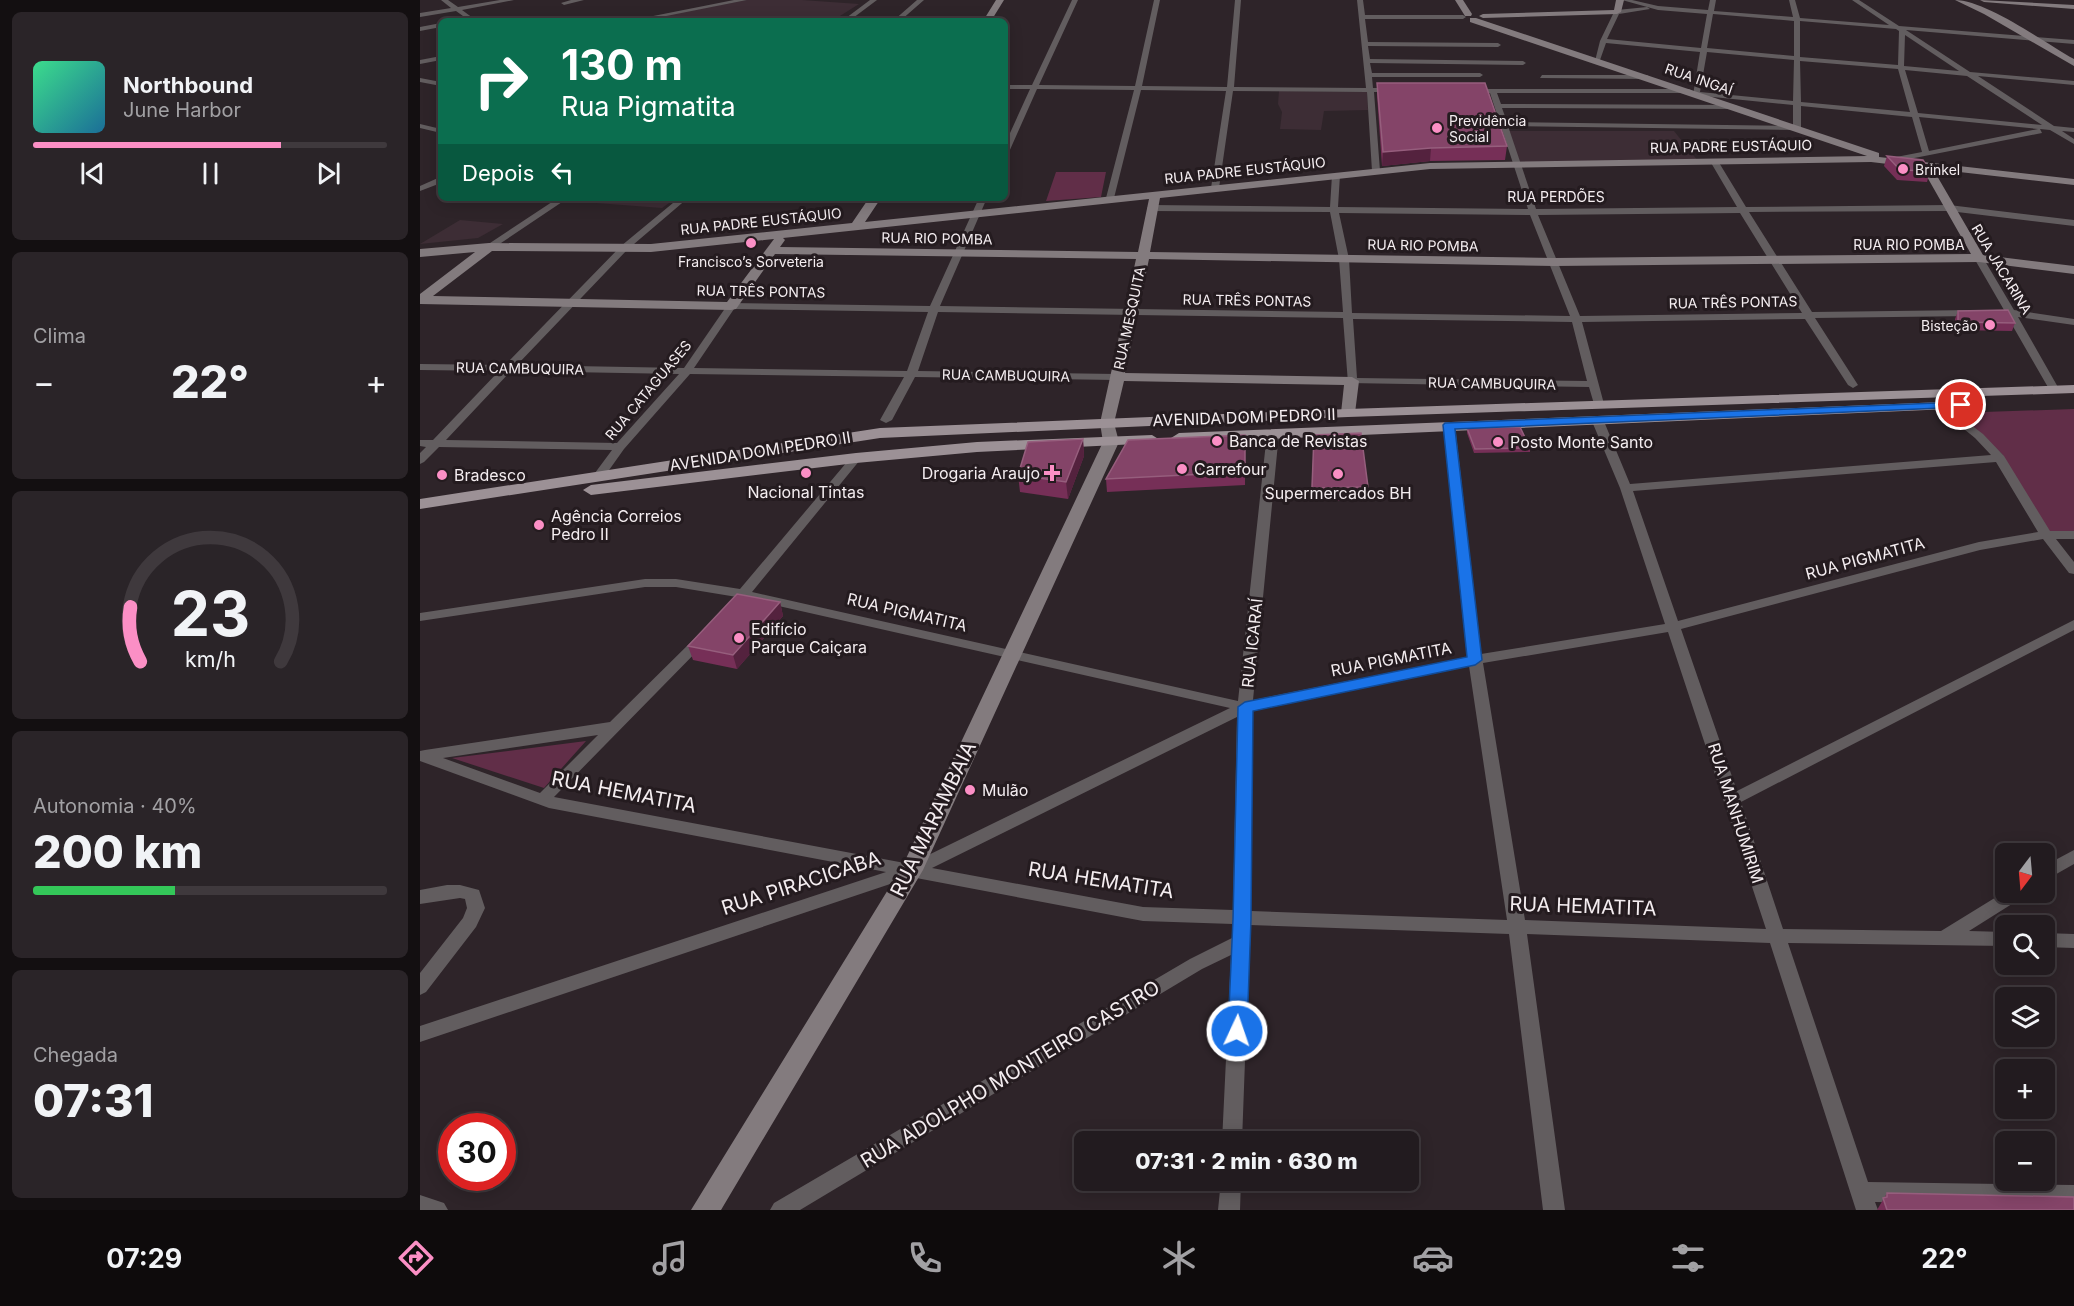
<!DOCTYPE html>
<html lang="pt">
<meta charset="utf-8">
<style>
:root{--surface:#221b1f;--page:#2a2428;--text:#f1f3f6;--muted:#a2a1a4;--line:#3f393d;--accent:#fb8fc5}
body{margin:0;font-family:Inter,sans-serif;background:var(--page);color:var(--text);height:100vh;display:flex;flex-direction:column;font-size:22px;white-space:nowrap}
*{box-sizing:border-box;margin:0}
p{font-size:20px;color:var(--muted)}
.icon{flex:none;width:33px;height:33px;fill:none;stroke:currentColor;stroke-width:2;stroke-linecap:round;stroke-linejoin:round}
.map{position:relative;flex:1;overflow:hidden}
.details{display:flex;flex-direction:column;gap:12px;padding:12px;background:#130f11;width:420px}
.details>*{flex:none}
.top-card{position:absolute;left:18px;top:18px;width:570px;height:183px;border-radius:9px;box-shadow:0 3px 15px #0003,0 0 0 2px var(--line);background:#0b6e4f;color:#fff;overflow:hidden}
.needle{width:39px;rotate:196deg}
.buttons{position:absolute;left:1575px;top:843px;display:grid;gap:12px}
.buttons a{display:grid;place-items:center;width:60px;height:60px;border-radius:9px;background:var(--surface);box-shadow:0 3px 15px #0003,0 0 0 2px var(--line);font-size:30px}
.speed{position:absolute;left:18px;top:1113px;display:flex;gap:12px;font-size:30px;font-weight:700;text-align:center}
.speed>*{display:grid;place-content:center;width:78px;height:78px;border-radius:50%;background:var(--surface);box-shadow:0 3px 15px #0003,0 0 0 2px var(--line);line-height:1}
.speed .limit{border:9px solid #d22;background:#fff;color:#111}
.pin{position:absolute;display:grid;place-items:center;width:51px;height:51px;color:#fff;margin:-26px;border:3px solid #fff;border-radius:50%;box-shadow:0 2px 6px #0007}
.me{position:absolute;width:66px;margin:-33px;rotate:3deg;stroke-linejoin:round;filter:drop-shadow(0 0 4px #0008)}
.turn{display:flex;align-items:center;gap:21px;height:126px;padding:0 24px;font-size:27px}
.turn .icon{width:78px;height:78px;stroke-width:2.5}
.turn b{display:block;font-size:42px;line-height:51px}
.then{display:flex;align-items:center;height:57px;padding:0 24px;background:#0003;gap:12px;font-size:22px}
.big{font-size:45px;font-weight:800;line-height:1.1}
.details .widget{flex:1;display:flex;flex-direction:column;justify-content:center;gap:9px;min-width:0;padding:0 21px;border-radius:9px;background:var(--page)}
.details .dial{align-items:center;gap:0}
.dial svg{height:156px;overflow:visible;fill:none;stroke:var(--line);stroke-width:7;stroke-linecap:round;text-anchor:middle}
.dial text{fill:var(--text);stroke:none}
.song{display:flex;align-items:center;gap:18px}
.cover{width:72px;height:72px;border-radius:9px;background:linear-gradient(135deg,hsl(150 70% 55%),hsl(200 70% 35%))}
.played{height:6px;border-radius:3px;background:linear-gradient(90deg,var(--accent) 70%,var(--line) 70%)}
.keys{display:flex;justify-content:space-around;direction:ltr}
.heat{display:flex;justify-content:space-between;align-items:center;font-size:33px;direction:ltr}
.charge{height:9px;border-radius:4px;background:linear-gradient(90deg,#34c759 40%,var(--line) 0)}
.trip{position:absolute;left:654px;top:1131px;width:345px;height:60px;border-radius:9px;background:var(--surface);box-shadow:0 3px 15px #0003,0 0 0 2px var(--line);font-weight:800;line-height:60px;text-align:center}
.tab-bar{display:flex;height:96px;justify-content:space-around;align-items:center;background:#0e0b0c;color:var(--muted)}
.tab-bar .icon{width:42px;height:42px}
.tab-bar .selected{color:var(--accent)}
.tab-bar b{font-size:27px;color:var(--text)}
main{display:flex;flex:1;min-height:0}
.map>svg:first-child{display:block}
.built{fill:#3d2d35}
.green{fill:#612e48}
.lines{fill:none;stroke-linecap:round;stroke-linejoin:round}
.street{fill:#625d5f;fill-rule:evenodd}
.secondary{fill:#837b7e;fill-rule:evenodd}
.primary{fill:#9c9196;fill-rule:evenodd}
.wall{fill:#762f57}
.shaded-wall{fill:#54223e}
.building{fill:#844468;stroke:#965e7d;stroke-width:1.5}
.route{fill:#1a73e8;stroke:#114b97;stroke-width:1.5}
.poi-dot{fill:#fb8fc5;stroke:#241b1f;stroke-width:2}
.labels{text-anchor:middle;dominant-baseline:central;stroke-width:6;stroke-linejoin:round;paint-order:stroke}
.far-street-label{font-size:14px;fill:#f4edf0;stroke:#241b1f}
.far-poi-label{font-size:14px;fill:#f4edf0;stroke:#241b1f;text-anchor:start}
.street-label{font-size:16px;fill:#f4edf0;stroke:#241b1f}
.poi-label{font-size:16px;fill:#f4edf0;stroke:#241b1f;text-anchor:start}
.near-street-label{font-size:20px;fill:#f4edf0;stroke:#241b1f}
</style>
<main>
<section class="details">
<div class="widget">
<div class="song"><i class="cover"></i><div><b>Northbound</b><p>June Harbor</p></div></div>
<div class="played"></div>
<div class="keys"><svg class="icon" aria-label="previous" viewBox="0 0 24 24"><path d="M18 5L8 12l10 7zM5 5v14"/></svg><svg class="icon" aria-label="pause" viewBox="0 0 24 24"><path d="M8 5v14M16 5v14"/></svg><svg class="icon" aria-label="next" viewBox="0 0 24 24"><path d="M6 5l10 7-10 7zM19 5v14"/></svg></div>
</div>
<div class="widget"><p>Clima</p>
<div class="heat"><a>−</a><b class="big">22°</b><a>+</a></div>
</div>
<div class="widget dial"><svg viewBox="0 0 100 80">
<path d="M14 69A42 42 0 1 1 86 69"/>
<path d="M14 69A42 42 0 0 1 9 41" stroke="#fb8fc5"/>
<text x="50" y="56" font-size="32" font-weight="700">23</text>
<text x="50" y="72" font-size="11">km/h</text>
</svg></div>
<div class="widget"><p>Autonomia · 40%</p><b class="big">200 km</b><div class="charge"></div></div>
<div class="widget"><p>Chegada</p><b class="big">07:31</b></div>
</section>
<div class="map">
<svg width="1654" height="1210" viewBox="0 0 1654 1210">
<rect width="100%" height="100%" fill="#2e2429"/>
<!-- built -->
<path class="built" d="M327 0H382L439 4 412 21H216Z
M859 91 947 92 948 110 904 111 901 130 860 129 862 112 858 104Z
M1087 131H1254L1278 161 1099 163Z
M183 198H256L242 208 176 203Z
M40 220 83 224 58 238 0 244Z"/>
<!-- green -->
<path class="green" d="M636 172H686L681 197 626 201Z
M1654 409V533H1627L1582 454 1535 413Z
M166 741 124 788 32 758Z"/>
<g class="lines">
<!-- street -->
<path class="street" d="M21 0H28L38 7 80 0H94L42 10 57 21H50L36 11 0 17V13L31 8Z
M151 0H164L144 5 141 3Z
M314 0H327L221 21H208Z
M450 0H457L429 21H422Z
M497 0H504L480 21H473Z
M652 0H658L619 85 715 86 734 0H740L722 86 807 87 815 0H821L814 87 946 88 937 0H943L945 15H1043L1046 17 1043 19H945L948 42 1078 43 1081 45 1078 47 948 46 950 59 1103 61 1106 63 1103 65 950 63 952 73H1060L1063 75 1060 77H952L953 88H973L977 90 973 92H954L960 171 956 173 952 171 947 92 813 91 799 188 795 190 791 188 806 91 721 90 694 198 690 201 686 198 714 90 617 89 589 152 585 154V144L610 89H585V85H612Z
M1202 0H1212L1238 6 1288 10 1290 0H1296L1294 11 1373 17 1369 0H1375L1380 18 1469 25 1432 0H1439L1479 26 1654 40V44L1486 30 1550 72 1654 81V85L1558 76 1634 126 1654 128V132L1642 131 1654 139V144L1630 130 1620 129 1622 133 1474 162 1470 160 1471 158 1502 152 1492 117 1381 106V128L1377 130 1088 126 1116 209 1317 207 1290 161 1294 159 1298 161 1326 207 1529 205 1654 220V226L1529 211 1329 212 1392 312 1553 310 1558 313 1553 316 1395 318 1438 385 1433 388 1428 385 1385 319 1162 322 1184 404 1179 407 1174 404 1169 387 928 383 923 318 518 312 498 371 696 374 701 377 696 380 495 377 472 420 466 423 460 420 484 377 270 374 204 449 182 480 178 481 172 477 192 450 19 447 4 462 0 464V453L6 447 0 446V440H13L79 371 0 370V364L85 365 201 246 259 198H268L207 250 97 365 264 368 308 304 311 303 510 306 559 198H567L520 306 923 312 919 259 910 212 731 211 727 208 731 205 910 207 912 175 916 173 920 175 918 207 1108 209 1070 93H1046L1045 91 1049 89H1269L1273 91 1272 93H1077L1081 104 1315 105 1319 107 1315 109 1082 108 1087 122 1373 126V105L1273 95 1280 52 1186 43 1180 60 1175 61 1180 41 1194 12 1197 10 1227 7 1230 9 1199 14 1187 39 1281 48 1287 14 1238 10ZM1293 14 1374 21V56L1287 48ZM1380 21 1476 29 1479 31 1478 65 1380 57ZM1485 35 1539 71 1484 66ZM1287 52 1374 60 1373 101 1280 92ZM1380 61 1478 69 1490 112 1381 102ZM1485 70 1547 76 1622 125 1498 113ZM1499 117 1618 129 1509 151ZM919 213 1110 215 1150 316 932 313 929 259ZM1320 213 1382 313 1160 316 1118 215ZM314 309 508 312 487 371 274 368ZM933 319 1152 322 1167 381 937 378ZM91 371 259 374 197 443 26 440Z
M21 23V27L0 31V27Z
M21 56V60L0 64V60Z
M1122 75H1227L1230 77 1227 79 1120 78Z
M0 78 21 82V86L0 82Z
M0 124 21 129V133L0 128Z
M18 178H21V183L0 191V186Z
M138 198H148L72 249 64 247Z
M1556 256H1562L1594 310 1654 319V325L1598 317 1639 389 1638 391 1634 392 1629 389 1587 316H1573L1568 313 1573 310H1584L1554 258Z
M1522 403 1563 434 1584 456 1630 531H1654V539H1636L1654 562V574L1649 573 1623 539 1560 550 1261 629 1317 791 1654 620V630L1321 802 1363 929 1521 931 1586 891V892H1605L1603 897 1549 931 1586 932V946L1368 943 1448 1182 1654 1185V1205L1455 1202 1458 1210H1436L1350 943 1107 934 1145 1210H1123L1089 934 830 925 822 1142H802L811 955 782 969 380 1210H350L354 1203 770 959 812 938 813 924 723 921 491 877 0 1042V1026L466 872 129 808 0 761V751L5 750 190 722 276 637H286L288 640 134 797 490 864 810 708 323 598 256 587H225L0 621V613L225 579H256L320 589 432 456 436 454 442 458 440 460 332 592 818 701 847 433 853 430 859 433 833 700 1048 657 1023 425 1025 423 1029 422 1035 425 1061 654 1245 624 1200 488 1171 419 1173 417 1177 416 1183 419 1210 484 1571 455 1555 438 1518 408 1516 406ZM1576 462 1618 532 1559 542 1258 621 1213 491ZM1248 632 1346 929 1105 920 1063 663ZM1049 666 1087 920 831 911 832 710ZM817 717 813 910 723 907 512 868ZM178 735 120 793 23 758Z
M1654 850V864L1624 881V866Z
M27 885H40L59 890 65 908 56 927 6 992 0 995V973L43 918 47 908 45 899 40 898 0 904V890Z
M1624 933 1654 934V948L1624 947Z
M801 1180H821L820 1210H798Z
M0 1195 24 1203 28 1210H0Z"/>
<!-- secondary -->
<path class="secondary" d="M576 0H584L571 21H563Z
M1035 0H1043L1052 14 1051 16H1045Z
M1196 0H1204L1201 12 1197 14 1063 18 1059 16 1063 14 1194 10Z
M1535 0C1566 0 1625 43 1654 59V66L1564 14Z
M1560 0 1654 5V9L1564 2Z
M1050 18H1056L1459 153V157L1654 179V185L1513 169 1563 255 1654 266V274L1559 262 1134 266 729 259 705 373 932 377 939 381 935 413 928 417 921 413 924 385 704 381 694 423 699 442 503 870 301 1210H271L482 867 683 442 680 423 716 259 355 254 316 309 311 310 0 304V294L55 252 0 257V249L69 243 231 244 432 223 449 198H461L445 222 1010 163 1447 156 1050 22ZM1451 162 1502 168 1551 254 1134 258 730 252 740 198 1010 169ZM729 199 718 252 360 247 365 240 363 238ZM354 239 307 302 13 296 72 251 231 252Z"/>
<!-- primary -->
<path class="primary" d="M1654 385V393L928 417 460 438 0 509V499L460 428 928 409Z
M1547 401 1552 402 1554 405 1552 408 759 443 751 438 759 433Z
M732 435 740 440 737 443 557 452 436 463 171 495 163 490 171 485 436 453 557 442Z"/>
</g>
<!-- wall -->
<path class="wall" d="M957 83 1087 146 1085 160 1010 161 962 166 957 95Z
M1467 156 1510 171 1507 182 1477 180 1464 166Z
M1538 311 1595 323 1592 331 1535 330V319Z
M1047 428 1110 448V452L1054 453 1047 433Z
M825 435V485L687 492 686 479Z
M894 435 948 487 947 500 891 501Z
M663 439 664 456 648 499 600 492 598 475Z
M360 602 363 616 317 669 273 660 268 646Z
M1467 1193 1654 1210H1457Z"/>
<!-- shaded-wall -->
<path class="shaded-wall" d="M1011 148 1010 161 962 166 963 152Z
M663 439 664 456 648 499 646 482Z
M360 602 363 616 317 669 313 655Z"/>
<!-- building -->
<path class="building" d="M957 83H1065L1087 146 1011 148 963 152Z
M1467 156 1503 160 1510 171 1480 170Z
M1588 310 1595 323 1538 322V311Z
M1100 427 1110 448 1055 449 1047 428Z
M941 433 948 487 892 488 894 435Z
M825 435V472L686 479 708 440Z
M663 439 646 482 598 475 608 442Z
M317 594 360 602 313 655 268 646Z
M1467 1193 1654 1197V1210H1467L1463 1198 1467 1197Z"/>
<!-- route -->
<path class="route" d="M1541 402H1545V407L1035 429 1062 660 1055 665 833 711 831 919 827 1031 824 1037 817 1039 810 1037 808 1031 813 919 818 707 825 702 1047 657 1023 425 1025 423Z"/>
<!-- markers -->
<g class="poi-dot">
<circle cx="1017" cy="128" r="6"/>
<circle cx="1483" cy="169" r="6"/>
<circle cx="331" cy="243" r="6"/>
<circle cx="1570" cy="325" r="6"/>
<circle cx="797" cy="441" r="6"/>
<circle cx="1078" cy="442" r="6"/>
<circle cx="762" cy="469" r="6"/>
<circle cx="386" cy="473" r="6"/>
<path d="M629 464h6v6h6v6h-6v6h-6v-6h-6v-6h6z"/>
<circle cx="918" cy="474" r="6"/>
<circle cx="22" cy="475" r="6"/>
<circle cx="119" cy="525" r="6"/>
<circle cx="319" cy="638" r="6"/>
<circle cx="550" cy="790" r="6"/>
</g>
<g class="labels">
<!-- far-street labels -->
<g class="far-street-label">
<text transform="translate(1279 79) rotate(19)">RUA INGAÍ</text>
<text transform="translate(1311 146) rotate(-1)">RUA PADRE EUSTÁQUIO</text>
<text transform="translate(825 170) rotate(-6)">RUA PADRE EUSTÁQUIO</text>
<text x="1136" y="196">RUA PERDÕES</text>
<text transform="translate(341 221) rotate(-6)">RUA PADRE EUSTÁQUIO</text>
<text transform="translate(517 238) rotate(1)">RUA RIO POMBA</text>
<text x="1489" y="244">RUA RIO POMBA</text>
<text transform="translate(1003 245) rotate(1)">RUA RIO POMBA</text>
<text transform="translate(1582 269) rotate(59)">RUA JACARINA</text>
<text transform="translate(341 291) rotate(1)">RUA TRÊS PONTAS</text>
<text transform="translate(827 300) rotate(1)">RUA TRÊS PONTAS</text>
<text transform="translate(1313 302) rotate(-1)">RUA TRÊS PONTAS</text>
<text transform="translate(709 318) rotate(-78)">RUA MESQUITA</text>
<text transform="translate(100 368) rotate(1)">RUA CAMBUQUIRA</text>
<text transform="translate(586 375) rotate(1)">RUA CAMBUQUIRA</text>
<text transform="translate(1072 383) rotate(1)">RUA CAMBUQUIRA</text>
<text transform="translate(228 390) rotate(-50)">RUA CATAGUASES</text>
</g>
<!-- far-poi labels -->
<g class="far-poi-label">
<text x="1029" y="120">Previdência<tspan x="1029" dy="16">Social</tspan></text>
<text x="1495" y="169">Brinkel</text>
<text x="331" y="261" text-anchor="middle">Francisco’s Sorveteria</text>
<text x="1558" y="325" text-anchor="end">Bisteção</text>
</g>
<!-- street labels -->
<g class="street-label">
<text transform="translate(824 417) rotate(-2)">AVENIDA DOM PEDRO II</text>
<text transform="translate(340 451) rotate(-9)">AVENIDA DOM PEDRO II</text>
<text transform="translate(1445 558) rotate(-15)">RUA PIGMATITA</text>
<text transform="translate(487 612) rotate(13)">RUA PIGMATITA</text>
<text transform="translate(832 643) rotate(-84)">RUA ICARAÍ</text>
<text transform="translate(971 659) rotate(-11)">RUA PIGMATITA</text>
<text transform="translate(1316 813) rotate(72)">RUA MANHUMIRIM</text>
</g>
<!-- poi labels -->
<g class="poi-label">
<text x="809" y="441">Banca de Revistas</text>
<text x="1090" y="442">Posto Monte Santo</text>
<text x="774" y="469">Carrefour</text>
<text x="620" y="473" text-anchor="end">Drogaria Araujo</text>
<text x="34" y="475">Bradesco</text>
<text x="386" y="492" text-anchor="middle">Nacional Tintas</text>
<text x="918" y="493" text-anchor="middle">Supermercados BH</text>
<text x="131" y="516">Agência Correios<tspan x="131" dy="18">Pedro II</tspan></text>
<text x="331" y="629">Edifício<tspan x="331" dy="18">Parque Caiçara</tspan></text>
<text x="562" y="790">Mulão</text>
</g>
<!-- near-street labels -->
<g class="near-street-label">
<text transform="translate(204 792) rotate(11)">RUA HEMATITA</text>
<text transform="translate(513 819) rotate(-64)">RUA MARAMBAIA</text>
<text transform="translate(681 880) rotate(9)">RUA HEMATITA</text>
<text transform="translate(381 883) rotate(-18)">RUA PIRACICABA</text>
<text transform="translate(1163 906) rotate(2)">RUA HEMATITA</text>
<text transform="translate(590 1074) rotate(-31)">RUA ADOLPHO MONTEIRO CASTRO</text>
</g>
</g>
</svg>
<div class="buttons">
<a><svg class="needle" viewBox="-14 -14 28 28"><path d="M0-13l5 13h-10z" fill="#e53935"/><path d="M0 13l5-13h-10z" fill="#a2a1a4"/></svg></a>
<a><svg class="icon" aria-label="search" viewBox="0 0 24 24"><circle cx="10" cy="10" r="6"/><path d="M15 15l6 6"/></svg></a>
<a><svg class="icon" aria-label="layers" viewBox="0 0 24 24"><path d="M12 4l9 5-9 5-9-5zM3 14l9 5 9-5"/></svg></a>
<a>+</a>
<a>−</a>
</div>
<div class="speed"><div class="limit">30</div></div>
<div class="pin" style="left:1541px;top:405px;background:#d93025"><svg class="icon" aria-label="arrive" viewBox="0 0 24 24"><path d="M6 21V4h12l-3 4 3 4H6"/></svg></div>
<svg class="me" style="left:817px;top:1031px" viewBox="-20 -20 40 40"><circle r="17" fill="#1a73e8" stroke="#fff" stroke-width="3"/><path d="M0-11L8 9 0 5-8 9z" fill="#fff"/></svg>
<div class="trip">07:31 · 2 min · 630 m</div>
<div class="top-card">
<div class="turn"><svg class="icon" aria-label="right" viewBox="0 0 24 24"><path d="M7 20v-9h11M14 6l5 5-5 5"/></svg><div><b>130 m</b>Rua Pigmatita</div></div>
<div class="then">Depois<svg class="icon" aria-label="left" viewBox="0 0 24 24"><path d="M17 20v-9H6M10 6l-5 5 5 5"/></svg></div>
</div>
</div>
</main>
<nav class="tab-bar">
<b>07:29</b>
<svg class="icon selected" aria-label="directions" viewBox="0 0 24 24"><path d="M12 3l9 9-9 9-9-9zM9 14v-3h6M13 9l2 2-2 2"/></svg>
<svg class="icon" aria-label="music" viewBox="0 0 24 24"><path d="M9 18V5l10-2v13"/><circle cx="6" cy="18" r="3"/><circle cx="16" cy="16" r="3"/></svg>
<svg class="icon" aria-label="phone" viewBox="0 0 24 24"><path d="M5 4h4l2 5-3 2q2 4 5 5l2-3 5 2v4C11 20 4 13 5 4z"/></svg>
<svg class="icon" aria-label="climate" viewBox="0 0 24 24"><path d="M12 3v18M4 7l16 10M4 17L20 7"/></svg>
<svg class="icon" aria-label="car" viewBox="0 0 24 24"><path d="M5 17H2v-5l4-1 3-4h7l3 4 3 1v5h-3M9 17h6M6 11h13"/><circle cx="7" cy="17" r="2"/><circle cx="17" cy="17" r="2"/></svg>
<svg class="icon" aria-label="filters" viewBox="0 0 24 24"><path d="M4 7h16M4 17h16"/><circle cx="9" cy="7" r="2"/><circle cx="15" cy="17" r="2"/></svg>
<b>22°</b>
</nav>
